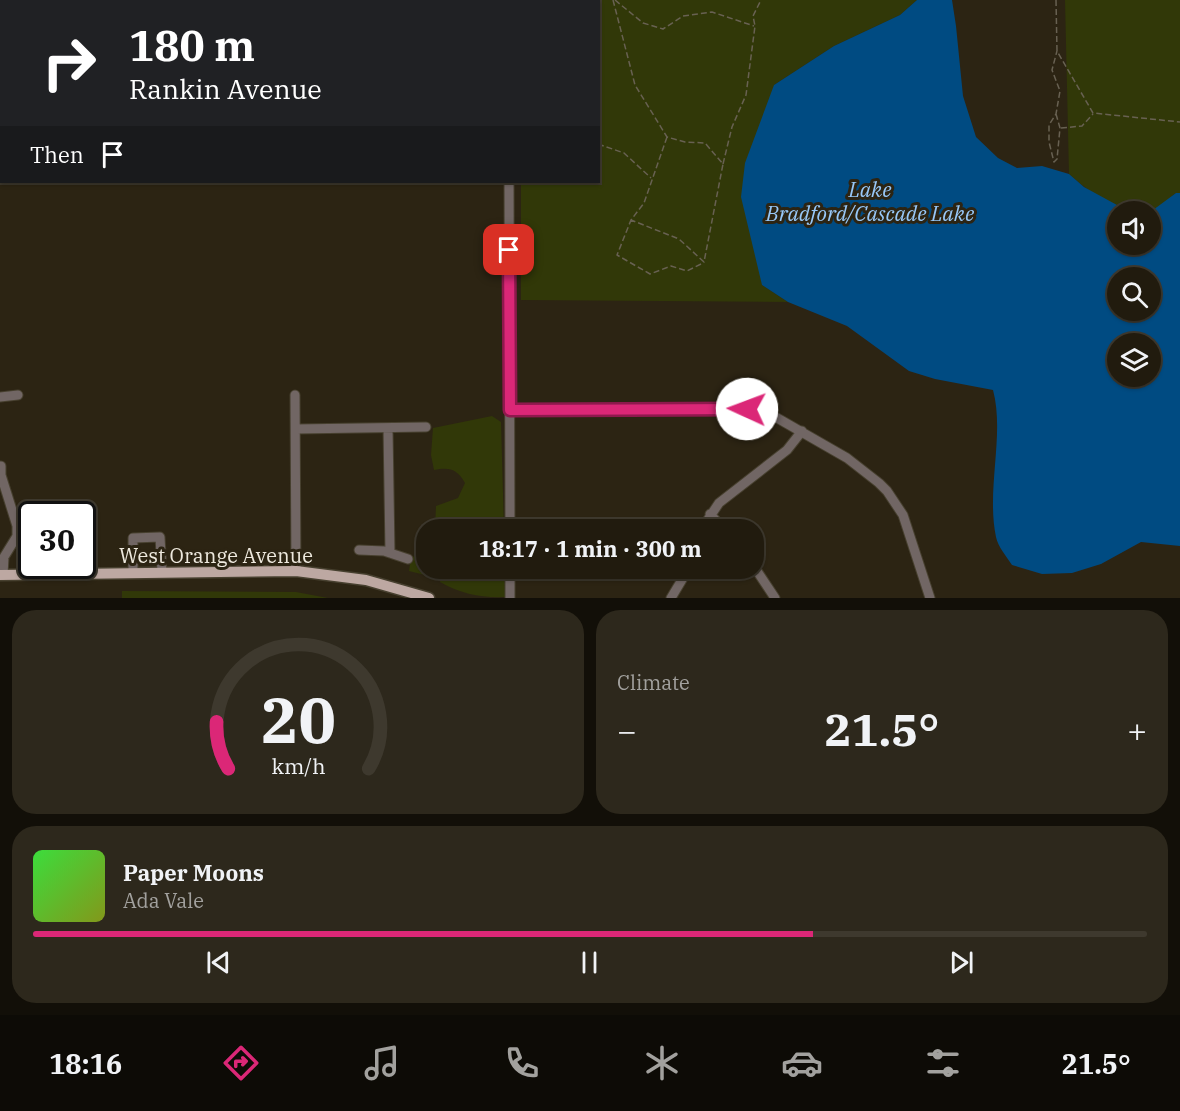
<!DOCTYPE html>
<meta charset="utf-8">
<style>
:root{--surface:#211b0e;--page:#2d281c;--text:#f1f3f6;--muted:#a2a19e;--line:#3e392e;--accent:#db2777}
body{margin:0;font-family:"IBM Plex Serif",serif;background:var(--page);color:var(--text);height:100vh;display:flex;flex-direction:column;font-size:22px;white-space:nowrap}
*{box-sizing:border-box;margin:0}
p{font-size:20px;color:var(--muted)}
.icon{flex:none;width:33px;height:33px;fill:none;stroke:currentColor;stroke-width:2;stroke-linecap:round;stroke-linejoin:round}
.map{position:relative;height:598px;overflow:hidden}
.drawer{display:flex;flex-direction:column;gap:12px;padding:12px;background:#120f08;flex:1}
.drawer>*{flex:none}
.hud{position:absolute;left:0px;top:0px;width:600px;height:183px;box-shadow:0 2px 4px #0004,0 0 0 2px var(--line);background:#202124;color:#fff;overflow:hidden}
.controls{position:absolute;left:1107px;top:201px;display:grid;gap:12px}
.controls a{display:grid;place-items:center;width:54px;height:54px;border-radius:50%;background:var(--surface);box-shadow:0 2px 4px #0004,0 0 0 2px var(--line);font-size:30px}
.speed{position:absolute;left:18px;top:501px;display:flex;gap:12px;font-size:30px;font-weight:700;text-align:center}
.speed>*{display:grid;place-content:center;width:78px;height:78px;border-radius:50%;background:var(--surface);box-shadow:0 2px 4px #0004,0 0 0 2px var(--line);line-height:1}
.speed .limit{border:3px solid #111;border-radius:9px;background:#fff;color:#111}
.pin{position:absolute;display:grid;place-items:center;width:51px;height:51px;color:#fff;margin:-26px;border-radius:12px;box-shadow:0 3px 9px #0006}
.me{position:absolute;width:66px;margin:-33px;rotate:272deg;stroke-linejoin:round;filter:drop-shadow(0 0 4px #0008)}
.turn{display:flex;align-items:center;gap:21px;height:126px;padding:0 30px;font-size:27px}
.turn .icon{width:78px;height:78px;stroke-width:2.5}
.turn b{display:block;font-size:42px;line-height:51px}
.then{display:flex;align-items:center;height:57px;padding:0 30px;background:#0003;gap:12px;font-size:22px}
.big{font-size:45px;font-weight:700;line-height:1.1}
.drawer .card{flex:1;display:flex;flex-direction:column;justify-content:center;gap:9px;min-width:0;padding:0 21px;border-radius:24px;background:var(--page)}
.drawer .dial{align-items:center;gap:0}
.dial svg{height:156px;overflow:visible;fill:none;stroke:var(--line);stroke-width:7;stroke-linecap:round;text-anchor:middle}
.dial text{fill:var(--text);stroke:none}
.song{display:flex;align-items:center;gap:18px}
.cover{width:72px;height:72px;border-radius:9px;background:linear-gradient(135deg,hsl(120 70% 55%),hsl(70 70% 35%))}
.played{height:6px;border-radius:3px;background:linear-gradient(90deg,var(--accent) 70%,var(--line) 70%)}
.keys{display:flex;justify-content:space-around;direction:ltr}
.heat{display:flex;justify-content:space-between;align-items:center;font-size:33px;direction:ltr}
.drawer .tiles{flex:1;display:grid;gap:12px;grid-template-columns:1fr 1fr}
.card:last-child{grid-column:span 2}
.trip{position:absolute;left:416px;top:519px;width:348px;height:60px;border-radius:24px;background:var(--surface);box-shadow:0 2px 4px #0004,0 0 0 2px var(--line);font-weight:700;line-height:60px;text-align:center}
.dock{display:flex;height:96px;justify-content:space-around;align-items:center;background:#0d0b06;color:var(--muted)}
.dock .icon{width:42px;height:42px}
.dock .active{color:var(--accent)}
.dock b{font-size:27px;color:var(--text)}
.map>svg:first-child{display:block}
.green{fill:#313808}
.water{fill:#004b82;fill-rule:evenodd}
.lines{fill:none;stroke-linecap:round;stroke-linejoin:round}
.minor-casing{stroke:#47402f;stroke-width:11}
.major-casing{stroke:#47402f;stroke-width:13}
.path{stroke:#686152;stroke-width:1.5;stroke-dasharray:6 3;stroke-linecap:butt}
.minor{stroke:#716664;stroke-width:9}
.major{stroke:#bda8a2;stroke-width:10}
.route-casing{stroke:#8e194d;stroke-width:15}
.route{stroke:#db2777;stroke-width:10}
.labels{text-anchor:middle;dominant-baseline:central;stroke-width:6;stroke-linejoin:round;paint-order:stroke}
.street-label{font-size:20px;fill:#eee9de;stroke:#2c2413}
.water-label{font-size:21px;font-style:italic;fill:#98c8f8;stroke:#2c2413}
</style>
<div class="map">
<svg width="1180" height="598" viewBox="0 0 1180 598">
<rect width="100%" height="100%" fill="#2c2413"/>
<!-- green -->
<path class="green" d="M243 0H917L900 15 834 46 774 85 762 285 788 302 521 300V182H598V2H243Z
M1065 0H1180V193H1176C1169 198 1161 208 1153 210 1127 219 1087 191 1069 174Z
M492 416 501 422 504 529H435L436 506 458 498 465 483C457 469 450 467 434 470L431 455 433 428Z
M426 549V568L435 569 425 575 409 571 411 558Z
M450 568 504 569 505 597C482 598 461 594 440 582L443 571Z
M122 591 296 592 328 598H122Z"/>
<!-- water -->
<path class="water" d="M917 0H952L956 26 963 96 976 137 998 158 1017 168 1042 166 1069 174 1084 187 1128 211 1153 210 1176 193H1180V546L1141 542 1101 564 1072 573 1042 574 1012 565C1007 557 998 547 996 537 986 489 1005 435 993 390L935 379 909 371 847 326 788 302 762 285 741 197 745 163 774 85 834 46 900 15ZM1118 212H1150V244H1118ZM1118 278H1150V310H1118ZM1118 344H1150V376H1118Z"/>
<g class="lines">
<defs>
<path id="minor" d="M234 2V0
M509 182 510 530
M295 395 296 571
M0 397 18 395
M510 409 732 408 747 409 772 415 847 458 879 483 887 491 903 515 930 598
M388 428 390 553
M296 429 426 427
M1 466V475L17 526V536L4 557 3 575
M710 514 725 530
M701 530 719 503 787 450 802 431
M17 536H32
M359 550 384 551 408 559
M753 565 775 598
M133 572V538L160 537 162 572
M510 598V568
M671 598 689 568"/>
<path id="major" d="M0 575 296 571 366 580 429 598"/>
</defs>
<!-- minor casing -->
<use href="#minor" class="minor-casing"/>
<!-- major casing -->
<use href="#major" class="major-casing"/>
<!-- path -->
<path class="path" d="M274 0 277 2
M470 0V2
M499 0 501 2
M613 0 635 85 667 137 685 142 705 143 723 164 704 262 679 239 631 220
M615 0 643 23 663 29 683 16 712 12 754 26
M1056 0 1057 51 1093 113 1180 122
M314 2 315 0
M1056 114 1060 128 1057 159 1054 162 1049 142V125L1056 114 1060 91 1052 70 1057 51
M1061 128 1082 126 1093 114
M667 137 644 203 631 220 617 255 650 274 671 266 687 271 703 263
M598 144 624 153 651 178
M723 164 732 127 746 95 755 26 753 16 761 0"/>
<!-- minor -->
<use href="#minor" class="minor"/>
<!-- major -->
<use href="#major" class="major"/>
</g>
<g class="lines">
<defs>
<path id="route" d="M509 250 510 410 747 409"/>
</defs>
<!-- route casing -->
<use href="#route" class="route-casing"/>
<!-- route -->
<use href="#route" class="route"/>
</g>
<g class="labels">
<!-- street labels -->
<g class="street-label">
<text x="216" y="555">West Orange Avenue</text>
</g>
<!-- water labels -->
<g class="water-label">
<text x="870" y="189">Lake<tspan x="870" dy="24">Bradford/Cascade Lake</tspan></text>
</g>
</g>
</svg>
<div class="controls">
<a><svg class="icon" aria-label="sound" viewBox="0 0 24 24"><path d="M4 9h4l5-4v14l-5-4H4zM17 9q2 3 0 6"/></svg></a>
<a><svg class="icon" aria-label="search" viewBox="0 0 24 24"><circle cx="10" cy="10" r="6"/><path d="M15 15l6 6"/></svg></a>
<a><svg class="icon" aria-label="layers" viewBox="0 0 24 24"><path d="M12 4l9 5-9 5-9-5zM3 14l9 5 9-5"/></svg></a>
</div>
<div class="speed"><div class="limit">30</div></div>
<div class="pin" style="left:509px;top:250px;background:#d93025"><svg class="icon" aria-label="arrive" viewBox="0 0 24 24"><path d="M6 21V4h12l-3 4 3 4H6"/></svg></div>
<svg class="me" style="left:747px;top:409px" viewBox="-20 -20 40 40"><circle r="19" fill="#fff"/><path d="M0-13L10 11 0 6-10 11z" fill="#db2777"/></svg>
<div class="trip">18:17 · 1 min · 300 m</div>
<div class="hud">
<div class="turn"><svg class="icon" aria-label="right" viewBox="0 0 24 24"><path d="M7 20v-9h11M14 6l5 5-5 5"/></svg><div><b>180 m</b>Rankin Avenue</div></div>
<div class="then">Then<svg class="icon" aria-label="arrive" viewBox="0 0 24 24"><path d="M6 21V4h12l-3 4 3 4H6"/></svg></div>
</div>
</div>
<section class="drawer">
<div class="tiles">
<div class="card dial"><svg viewBox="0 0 100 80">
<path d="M14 69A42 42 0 1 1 86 69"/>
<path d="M14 69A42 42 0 0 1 8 45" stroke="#db2777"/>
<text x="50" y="56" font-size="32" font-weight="700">20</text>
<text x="50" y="72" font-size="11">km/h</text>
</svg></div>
<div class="card"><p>Climate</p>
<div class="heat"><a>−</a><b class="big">21.5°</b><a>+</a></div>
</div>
<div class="card">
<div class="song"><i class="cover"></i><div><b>Paper Moons</b><p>Ada Vale</p></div></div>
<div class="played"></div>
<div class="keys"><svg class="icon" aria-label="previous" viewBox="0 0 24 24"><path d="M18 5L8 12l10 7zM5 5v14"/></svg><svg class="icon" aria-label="pause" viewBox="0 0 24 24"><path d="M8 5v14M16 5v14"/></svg><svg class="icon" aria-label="next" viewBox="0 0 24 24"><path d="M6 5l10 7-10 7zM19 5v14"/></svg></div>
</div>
</div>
</section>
<nav class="dock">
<b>18:16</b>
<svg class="icon active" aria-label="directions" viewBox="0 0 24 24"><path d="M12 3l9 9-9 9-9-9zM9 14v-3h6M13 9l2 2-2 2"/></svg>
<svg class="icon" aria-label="music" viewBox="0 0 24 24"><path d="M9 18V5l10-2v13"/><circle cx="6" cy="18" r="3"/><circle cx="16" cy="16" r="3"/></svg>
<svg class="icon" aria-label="phone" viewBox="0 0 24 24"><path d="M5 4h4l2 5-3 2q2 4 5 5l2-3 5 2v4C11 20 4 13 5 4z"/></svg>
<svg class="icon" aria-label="climate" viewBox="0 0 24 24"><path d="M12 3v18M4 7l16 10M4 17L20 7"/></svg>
<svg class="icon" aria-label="car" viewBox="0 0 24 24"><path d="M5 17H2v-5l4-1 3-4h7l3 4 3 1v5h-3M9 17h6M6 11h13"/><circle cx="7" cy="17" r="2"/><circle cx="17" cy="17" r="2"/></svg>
<svg class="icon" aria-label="filters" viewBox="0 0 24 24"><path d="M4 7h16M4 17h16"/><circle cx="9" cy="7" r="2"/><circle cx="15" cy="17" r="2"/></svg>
<b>21.5°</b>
</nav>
